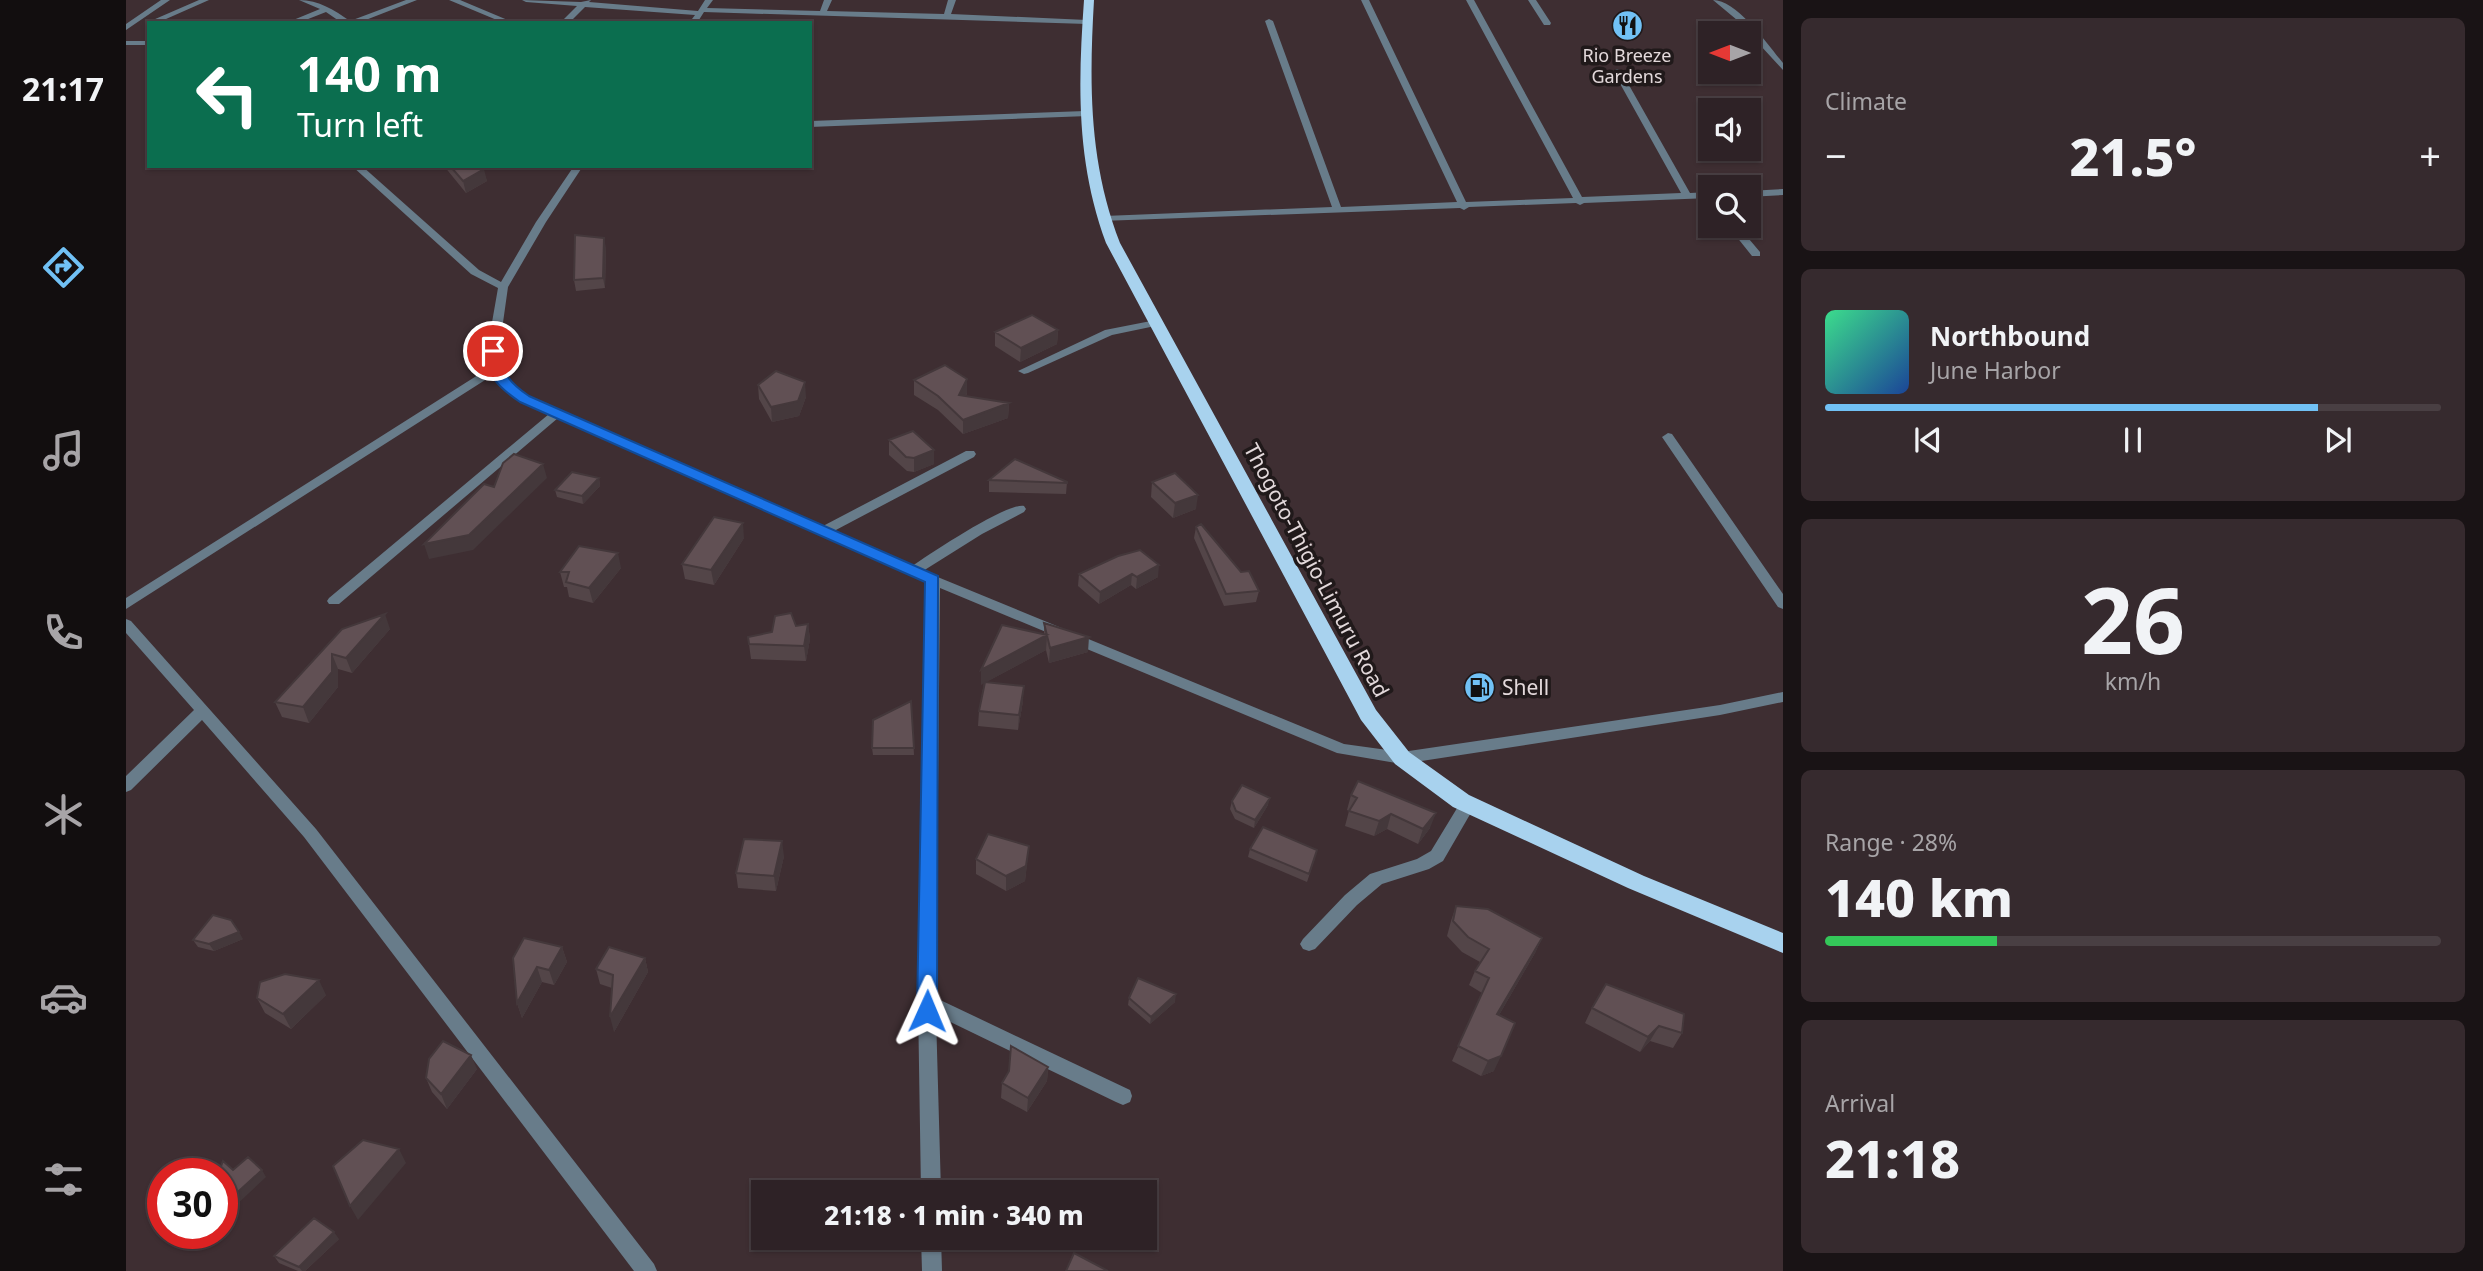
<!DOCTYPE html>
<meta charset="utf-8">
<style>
:root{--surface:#2e2226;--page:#362a2e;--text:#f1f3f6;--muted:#a7a4a7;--line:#493f43;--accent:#71c1f5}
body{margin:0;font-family:"Noto Sans",sans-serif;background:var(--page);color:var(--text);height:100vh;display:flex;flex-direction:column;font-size:26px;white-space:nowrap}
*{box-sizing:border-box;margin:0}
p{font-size:23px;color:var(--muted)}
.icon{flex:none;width:38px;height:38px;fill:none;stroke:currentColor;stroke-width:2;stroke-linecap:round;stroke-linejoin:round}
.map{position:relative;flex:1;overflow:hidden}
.sheet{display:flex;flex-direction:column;gap:18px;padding:18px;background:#191315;width:700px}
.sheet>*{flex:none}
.top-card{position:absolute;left:21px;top:21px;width:665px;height:147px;border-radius:0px;box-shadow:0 2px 5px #0004,0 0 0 2px var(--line);background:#0b6e4f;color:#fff;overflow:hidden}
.needle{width:46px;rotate:270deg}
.tools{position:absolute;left:1572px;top:21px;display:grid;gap:14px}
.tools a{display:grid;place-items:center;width:63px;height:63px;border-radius:0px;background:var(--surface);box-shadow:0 2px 5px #0004,0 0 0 2px var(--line);font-size:35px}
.speed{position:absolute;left:21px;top:1158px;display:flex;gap:14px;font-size:35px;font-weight:700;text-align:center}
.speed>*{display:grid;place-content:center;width:91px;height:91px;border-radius:50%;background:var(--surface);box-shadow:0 2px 5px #0004,0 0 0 2px var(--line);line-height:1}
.speed .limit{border:10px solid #d22;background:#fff;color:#111}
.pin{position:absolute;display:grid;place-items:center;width:60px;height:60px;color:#fff;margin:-30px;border:4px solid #fff;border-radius:50%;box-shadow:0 2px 7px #0007}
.me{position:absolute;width:77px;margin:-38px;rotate:1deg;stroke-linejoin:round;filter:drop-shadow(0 0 5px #0008)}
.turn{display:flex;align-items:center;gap:24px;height:147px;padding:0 35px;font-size:32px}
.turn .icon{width:91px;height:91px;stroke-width:2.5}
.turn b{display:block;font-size:49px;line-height:60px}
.big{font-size:52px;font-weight:800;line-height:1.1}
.sheet .widget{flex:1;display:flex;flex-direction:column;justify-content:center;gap:10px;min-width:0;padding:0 24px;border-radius:10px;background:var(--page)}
.sheet .dial{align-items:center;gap:0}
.dial b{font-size:91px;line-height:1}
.song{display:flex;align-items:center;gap:21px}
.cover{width:84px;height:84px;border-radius:10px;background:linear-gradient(135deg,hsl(150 70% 55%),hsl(220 70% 35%))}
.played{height:7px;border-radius:4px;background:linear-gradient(90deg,var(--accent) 80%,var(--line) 80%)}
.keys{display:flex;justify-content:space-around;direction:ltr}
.heat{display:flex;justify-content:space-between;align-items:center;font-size:38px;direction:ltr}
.charge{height:10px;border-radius:5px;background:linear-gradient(90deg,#34c759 28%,var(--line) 0)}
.trip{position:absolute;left:625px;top:1180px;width:406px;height:70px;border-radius:0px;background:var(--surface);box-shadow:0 2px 5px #0004,0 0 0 2px var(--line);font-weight:800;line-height:70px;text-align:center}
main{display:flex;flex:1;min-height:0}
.tab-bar{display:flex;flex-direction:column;width:126px;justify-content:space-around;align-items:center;background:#120e0f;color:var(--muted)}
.tab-bar .icon{width:49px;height:49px}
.tab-bar .selected{color:var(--accent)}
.tab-bar b{font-size:32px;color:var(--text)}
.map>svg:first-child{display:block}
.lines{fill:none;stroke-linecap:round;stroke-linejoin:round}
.minor{fill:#687c8a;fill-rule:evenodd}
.trunk{fill:#a8d2ee;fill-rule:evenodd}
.wall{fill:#534548}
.shaded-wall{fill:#44383b}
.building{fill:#615054;stroke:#44383b;stroke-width:2}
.route{fill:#1a73e8;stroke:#114b97;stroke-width:2}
.labels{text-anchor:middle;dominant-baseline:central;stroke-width:7;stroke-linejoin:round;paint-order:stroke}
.far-poi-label{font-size:18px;fill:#e3d9db;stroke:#20191a}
.street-label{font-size:21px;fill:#e3d9db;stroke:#20191a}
.poi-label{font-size:21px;fill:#e3d9db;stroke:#20191a;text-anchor:start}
</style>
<main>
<nav class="tab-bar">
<b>21:17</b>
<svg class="icon selected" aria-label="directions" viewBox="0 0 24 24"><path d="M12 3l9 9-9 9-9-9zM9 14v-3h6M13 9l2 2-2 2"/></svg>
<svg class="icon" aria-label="music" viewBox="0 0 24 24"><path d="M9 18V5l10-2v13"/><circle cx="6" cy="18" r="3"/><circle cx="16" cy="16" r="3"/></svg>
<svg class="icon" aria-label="phone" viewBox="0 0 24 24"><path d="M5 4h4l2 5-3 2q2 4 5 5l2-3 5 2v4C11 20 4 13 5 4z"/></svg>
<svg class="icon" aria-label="climate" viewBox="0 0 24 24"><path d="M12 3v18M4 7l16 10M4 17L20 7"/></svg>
<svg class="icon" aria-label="car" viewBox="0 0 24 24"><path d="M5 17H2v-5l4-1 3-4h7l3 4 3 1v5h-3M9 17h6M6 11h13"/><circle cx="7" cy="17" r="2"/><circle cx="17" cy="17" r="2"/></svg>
<svg class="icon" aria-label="filters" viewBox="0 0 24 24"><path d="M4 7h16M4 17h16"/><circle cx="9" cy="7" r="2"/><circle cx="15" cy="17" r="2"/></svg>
</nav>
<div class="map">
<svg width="1657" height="1271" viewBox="0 0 1657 1271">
<rect width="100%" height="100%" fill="#3e2e32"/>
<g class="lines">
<!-- minor -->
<path class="minor" d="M35 0H44L0 30V24Z
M73 0H83L31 23H23V25L20 23Z
M173 0C193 0 208 10 224 21L280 0H291L232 23H216L200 12 172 23H160L194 9Z
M323 0H334L389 23H378Z
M396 0 455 2 465 0 463 2 572 11 579 0H587L581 8 694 11 698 0H706L701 11 818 14 822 0H830L825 14 961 20 965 22 961 24 578 12 571 23H563L569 15 459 7 443 23H434L451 6 400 2Z
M1235 0H1243L1340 202 1447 198 1340 0H1348L1456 197 1555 193 1487 71 1491 69 1495 71 1564 193 1584 192V198L1458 203 1454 205 1450 203 1343 207 1338 210 1334 208 975 221 973 219 978 216 1206 207 1139 21 1143 19 1147 21 1215 207 1331 202Z
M1402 0H1410L1425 23 1424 25H1418Z
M1587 0C1611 0 1642 45 1657 63V70L1611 20Z
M0 41H23V45H0Z
M959 111 962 112V116L684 127V121Z
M226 166H236L353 270 375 282 410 222 448 166H457L420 222 382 287 373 351 375 369 382 383 403 397 697 526 840 451H848L850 454 848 457 708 531 786 566C806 553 879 503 898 506L900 509 898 512 856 534 797 571 1218 744 1276 752 1594 705 1657 692V702L1594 715 1276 764 1211 753 814 588 810 998 1004 1090 1006 1096 1004 1102 997 1105 990 1102 810 1015 815 1192H795L792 1002 800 582 432 418 213 604H203L201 601 203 598 423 414C402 405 377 397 367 375L0 609V598L363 368 361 351 372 288 345 274Z
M1657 189V195L1622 197V191Z
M1602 226H1612L1634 252V256H1626Z
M1030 320 1035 323 1034 325 986 335 902 373 898 374 892 371 979 330Z
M1542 433 1546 434 1657 594V609L1652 607 1536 437Z
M0 619 5 621 190 829 528 1264 531 1271H508L178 837 76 720 5 790 0 792V776L68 710 0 633Z
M1342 798 1348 800 1350 804 1317 861 1303 869 1256 884 1231 905 1189 949 1183 951 1177 949 1174 944 1177 939 1219 895 1244 874 1291 859 1305 851 1336 800Z
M795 1237H815L816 1271H796Z"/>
<!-- trunk -->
<path class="trunk" d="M958 0H968C963 85 963 163 994 243L1250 710 1283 752 1343 795 1518 876 1657 933V953L1502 888 1327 807 1269 764 1235 720 980 243C950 162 952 84 958 0Z"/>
</g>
<!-- wall -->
<path class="wall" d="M318 166H355L361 181 340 193Z
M480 248 479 288 450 291 448 280Z
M932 330 931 344 894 362 869 346V332Z
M788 380 841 393 840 396 883 403 882 418 837 434 812 410 788 395Z
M632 385 680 397 673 416 646 422 633 399Z
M763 440 808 464 788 472 781 471 763 455Z
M473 478 474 486 457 504 431 497 429 490Z
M863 480 941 482 940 494 863 492Z
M1026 482 1070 509 1047 518 1025 497Z
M1070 527 1133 591 1130 602 1098 606 1068 538Z
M618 538 588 585 559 579 556 564Z
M992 556 1032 577 1010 589 1005 585 973 604 952 586 953 574Z
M495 568 467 603 443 597 441 587H438L434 572Z
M918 623 962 652 923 663 920 650 860 682 897 701 892 730 852 726 853 711 858 683 855 685 918 634Z
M682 624 684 639 680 661 625 659 622 637Z
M216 629H264L226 673 212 669V687L183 723 156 717 149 702Z
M785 701 788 755H747L746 748Z
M1225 795 1304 828 1292 844 1261 829 1248 836 1219 826 1223 811 1221 810Z
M1106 801 1142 805 1128 828 1109 819 1104 809Z
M903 846 899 881 880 891 850 874V859Z
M1124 849 1189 858 1181 882 1122 857Z
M658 856 650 891 612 888 610 873Z
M1330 906 1416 938 1409 953 1373 1015 1368 1071 1355 1076 1326 1061 1356 993 1343 985 1349 971 1354 962 1336 952 1321 936 1325 921Z
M117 939 88 951 72 947 67 940Z
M436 947 441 962 428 985 416 982 396 1018 391 1003 387 958Z
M519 958 522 972 488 1032 486 988 474 984 470 969Z
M200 995 165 1029 139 1013 131 998Z
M1003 998 1049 1002 1024 1024 1002 1005Z
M1466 1008 1558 1014 1556 1033 1547 1048 1524 1041 1514 1052 1459 1023Z
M922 1067 921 1081 901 1112 875 1098 876 1083Z
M351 1069 321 1109 306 1092 300 1078Z
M213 1239 179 1271H172L153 1263 148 1256Z"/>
<!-- shaded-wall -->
<path class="shaded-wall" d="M358 169 361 181 340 193 337 181Z
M478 238 480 248 479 288 477 278Z
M932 330 931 344 894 362 895 348Z
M841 379V393L833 409V395Z
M679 382 680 397 673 416 646 422 645 407Z
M883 403 882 418 837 434V420Z
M808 450V464L788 472V458Z
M417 464 421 478 347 550 303 559 298 544Z
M473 478 474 486 457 504 456 496Z
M1072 495 1070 509 1047 518 1049 503Z
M617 523 618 538 588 585 585 570Z
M492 553 495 568 467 603 463 588Z
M1033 565 1032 577 1010 589 1011 577Z
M1006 574 1005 585 973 604 974 592Z
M259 614 264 629 226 673 220 658Z
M682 624 684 639 680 661 678 646Z
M921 635 920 650 855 685V670Z
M963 637 962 652 923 663 924 648Z
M206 654 212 669V687L183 723 177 707Z
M898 686 897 701 892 730 893 715Z
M1144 798 1142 805 1128 828 1129 820Z
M1310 813 1304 828 1292 844 1297 829Z
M1265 814 1261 829 1248 836 1253 821Z
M656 841 658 856 650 891 648 876Z
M903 846 899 881 880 891V876Z
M113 932 117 939 88 951 83 944Z
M1416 938 1409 953 1365 1029 1371 1014Z
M436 947 441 962 428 985 423 970Z
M519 958 522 972 488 1032 484 1017Z
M411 967 416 982 396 1018 391 1003Z
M193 980 200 995 165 1029 157 1014Z
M1050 994 1049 1002 1024 1024 1025 1017Z
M1533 1026 1524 1041 1514 1052 1522 1037Z
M345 1055 351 1069 321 1109 315 1094Z
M1375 1056 1368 1071 1355 1076 1362 1061Z
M922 1067 921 1081 901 1112 902 1098Z
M273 1149 280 1163 232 1220 224 1206Z
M136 1170 140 1177 107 1208 102 1201Z
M208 1232 213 1239 179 1271H176L173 1267Z"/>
<!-- building -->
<path class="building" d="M324 166H355L358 169 337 181Z
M449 235 478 238 477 278 448 280Z
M906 315 932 330 895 348 869 332Z
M819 365 841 379 833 395 883 403 837 420 812 396 788 380Z
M650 371 679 382 672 401 645 407 632 385Z
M787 431 808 450 788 458 780 457 763 440Z
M388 454 417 464 343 535 298 544 358 484 368 487 377 463Z
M889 459 941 482V483L863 480Z
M446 472 473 478 456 496 429 490Z
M1049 473 1072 495 1049 503 1026 482Z
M588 517 617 523 585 570 556 564Z
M1075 524 1115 572 1123 571 1133 591 1100 594 1070 527Z
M453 546 492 553 463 588 440 582 443 572H434Z
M1014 550 1033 565 1011 577 1006 574 974 592 953 574 992 556Z
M665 613 670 626 682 624 678 646 623 644 622 637 646 632 649 616Z
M259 614 220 658 206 654V672L177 707 149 702 216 629Z
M918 623 963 637 924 648Z
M876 625 921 635 855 670Z
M859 682 898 686 893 715 853 711Z
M785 701 788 748H746L747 720Z
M1232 781 1310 813 1297 829 1265 814 1253 821 1223 811 1231 798 1225 795Z
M1116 785 1144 798 1129 820 1110 811 1106 801Z
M1137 827 1191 850 1183 874 1124 849Z
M862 834 903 846 900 866 880 876 850 859Z
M618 839 656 841 648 876 610 873Z
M1330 906 1362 909 1416 938 1371 1014 1389 1023 1375 1056 1362 1061 1332 1046 1363 978 1349 971 1363 949 1342 937 1327 921Z
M87 915 105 920 113 932 83 944 67 940Z
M398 938 436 947 423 970 411 967 391 1003 387 958Z
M483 947 519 958 484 1017 487 975 470 969Z
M159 974 193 980 157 1014 131 998 134 982Z
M1012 978 1050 994 1025 1017 1003 998Z
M1480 984 1558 1014 1556 1033 1533 1026 1522 1037 1466 1008Z
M317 1041 345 1055 315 1094 300 1078 303 1059Z
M885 1046 922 1067 902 1098 876 1083 883 1071Z
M237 1140 273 1149 224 1206 207 1166Z
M122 1157 136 1170 102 1201 96 1196V1174H92L97 1161 107 1170Z
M188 1218 208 1232 173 1267 148 1256Z
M948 1253 982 1271H940Z"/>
<!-- route -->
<path class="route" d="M363 348 374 351C377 375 384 383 403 396L812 576 811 1011 808 1017 801 1020 794 1017 791 1011 799 582 394 402C375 389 356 374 363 348Z"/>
<!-- icons -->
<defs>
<symbol id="restaurant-disc" viewBox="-11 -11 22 22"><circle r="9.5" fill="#71c1f5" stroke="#20191a"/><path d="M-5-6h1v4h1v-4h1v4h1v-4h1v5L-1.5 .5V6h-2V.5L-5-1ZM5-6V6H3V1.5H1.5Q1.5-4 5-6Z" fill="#111"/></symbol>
<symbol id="fuel-disc" viewBox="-11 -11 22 22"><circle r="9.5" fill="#71c1f5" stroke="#20191a"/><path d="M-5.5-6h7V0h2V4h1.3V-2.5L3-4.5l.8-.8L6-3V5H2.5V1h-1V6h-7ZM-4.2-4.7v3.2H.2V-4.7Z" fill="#111"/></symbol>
</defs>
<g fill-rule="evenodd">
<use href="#restaurant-disc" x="1484" y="8" width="35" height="35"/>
<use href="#fuel-disc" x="1336" y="670" width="35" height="35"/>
</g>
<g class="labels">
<!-- far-poi labels -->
<g class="far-poi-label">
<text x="1501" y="55">Rio Breeze<tspan x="1501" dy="21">Gardens</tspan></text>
</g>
<!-- street labels -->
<g class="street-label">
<text transform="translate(1191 570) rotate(62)">Thogoto-Thigio-Limuru Road</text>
</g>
<!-- poi labels -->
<g class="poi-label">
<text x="1376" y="687">Shell</text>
</g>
</g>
</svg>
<div class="tools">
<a><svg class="needle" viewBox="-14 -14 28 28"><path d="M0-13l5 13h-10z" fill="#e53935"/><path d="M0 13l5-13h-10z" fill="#a7a4a7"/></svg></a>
<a><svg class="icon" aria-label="sound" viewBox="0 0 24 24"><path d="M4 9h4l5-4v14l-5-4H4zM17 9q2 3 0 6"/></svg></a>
<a><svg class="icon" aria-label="search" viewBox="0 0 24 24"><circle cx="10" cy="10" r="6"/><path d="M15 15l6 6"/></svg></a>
</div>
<div class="speed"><div class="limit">30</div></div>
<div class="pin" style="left:367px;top:351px;background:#d93025"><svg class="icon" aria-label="arrive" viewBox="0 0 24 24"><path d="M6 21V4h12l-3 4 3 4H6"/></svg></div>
<svg class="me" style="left:801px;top:1011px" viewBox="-20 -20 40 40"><path d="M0-17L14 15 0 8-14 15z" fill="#1a73e8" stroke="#fff" stroke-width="4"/></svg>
<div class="trip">21:18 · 1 min · 340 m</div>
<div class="top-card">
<div class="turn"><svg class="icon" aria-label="left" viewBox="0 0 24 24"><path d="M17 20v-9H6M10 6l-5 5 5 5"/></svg><div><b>140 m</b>Turn left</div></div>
</div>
</div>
<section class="sheet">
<div class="widget"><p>Climate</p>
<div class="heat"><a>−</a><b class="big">21.5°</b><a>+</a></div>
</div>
<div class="widget">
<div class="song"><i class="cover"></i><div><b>Northbound</b><p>June Harbor</p></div></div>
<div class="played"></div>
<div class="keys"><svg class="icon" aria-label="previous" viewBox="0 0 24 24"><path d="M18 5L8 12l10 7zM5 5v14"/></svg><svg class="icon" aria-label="pause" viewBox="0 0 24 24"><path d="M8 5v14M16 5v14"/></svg><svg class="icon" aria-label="next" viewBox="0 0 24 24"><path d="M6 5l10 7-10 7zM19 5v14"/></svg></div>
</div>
<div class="widget dial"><b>26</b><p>km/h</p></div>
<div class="widget"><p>Range · 28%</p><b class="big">140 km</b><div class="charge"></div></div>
<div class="widget"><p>Arrival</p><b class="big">21:18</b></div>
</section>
</main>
